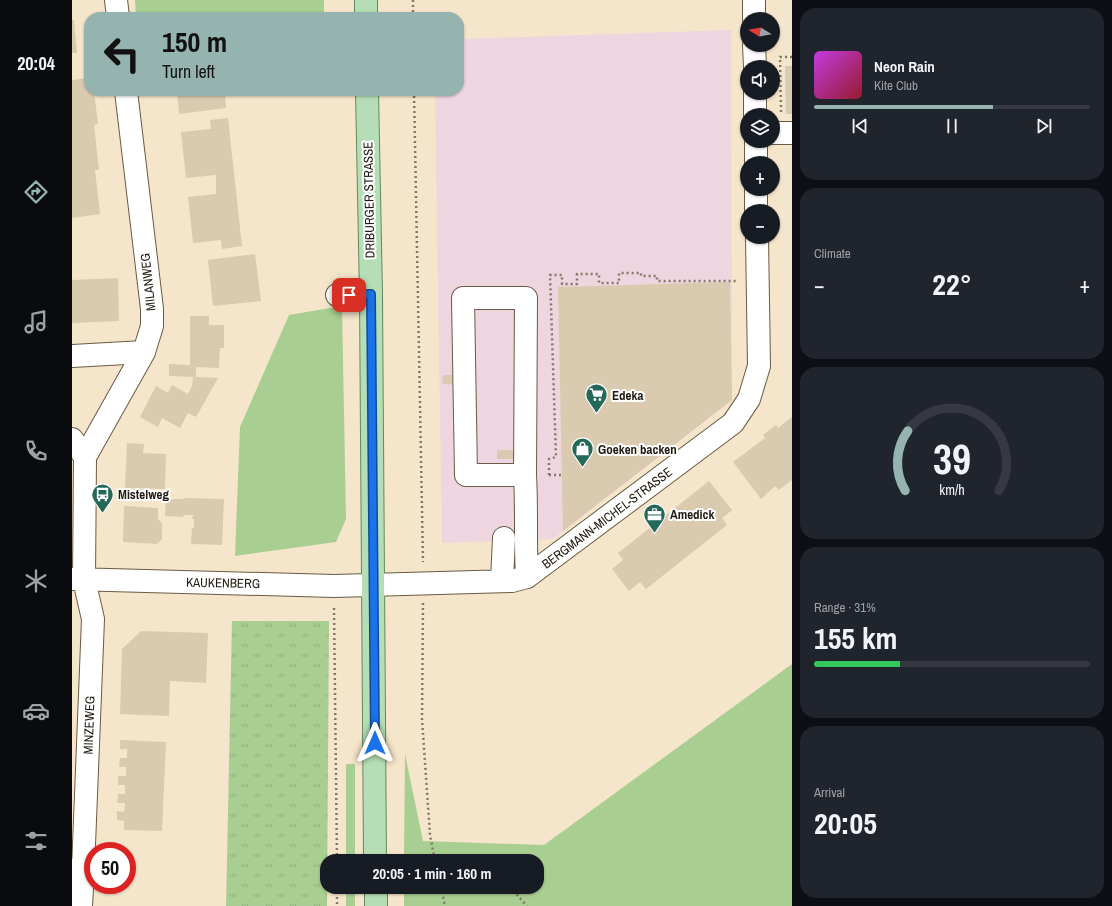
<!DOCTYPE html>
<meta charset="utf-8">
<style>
:root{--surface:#171b24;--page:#20242c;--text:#f1f3f6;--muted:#9ea1a6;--line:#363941;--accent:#95b4b0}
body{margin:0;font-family:"Archivo Narrow",sans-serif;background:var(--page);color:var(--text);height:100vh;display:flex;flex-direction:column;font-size:15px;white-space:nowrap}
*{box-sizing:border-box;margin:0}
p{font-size:13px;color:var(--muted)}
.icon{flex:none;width:22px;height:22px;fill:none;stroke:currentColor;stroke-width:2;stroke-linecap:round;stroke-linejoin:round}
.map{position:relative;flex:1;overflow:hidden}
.sheet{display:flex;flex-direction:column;gap:8px;padding:8px;background:#0d0f14;width:320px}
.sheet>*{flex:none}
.guide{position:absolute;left:12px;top:12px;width:380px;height:84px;border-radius:16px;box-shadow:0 1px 3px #0004;background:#95b4b0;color:#111;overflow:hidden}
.needle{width:26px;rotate:281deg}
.buttons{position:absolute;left:668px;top:12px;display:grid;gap:8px}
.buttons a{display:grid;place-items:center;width:40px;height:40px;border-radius:50%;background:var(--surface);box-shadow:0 1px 3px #0004;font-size:20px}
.speed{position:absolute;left:12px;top:842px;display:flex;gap:8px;font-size:20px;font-weight:700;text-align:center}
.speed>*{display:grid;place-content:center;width:52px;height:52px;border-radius:50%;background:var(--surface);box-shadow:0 1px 3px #0004;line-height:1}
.speed .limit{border:6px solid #d22;background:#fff;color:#111}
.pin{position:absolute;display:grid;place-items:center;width:34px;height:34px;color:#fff;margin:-17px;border-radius:8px;box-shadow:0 2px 6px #0006}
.me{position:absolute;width:44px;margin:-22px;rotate:0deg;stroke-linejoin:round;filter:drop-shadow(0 0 3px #0008)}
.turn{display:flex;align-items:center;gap:14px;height:84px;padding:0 12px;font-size:18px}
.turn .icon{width:52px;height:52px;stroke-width:2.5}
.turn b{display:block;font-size:28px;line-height:34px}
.big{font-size:30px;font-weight:700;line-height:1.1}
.sheet .card{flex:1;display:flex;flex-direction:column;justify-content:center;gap:6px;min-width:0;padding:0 14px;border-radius:16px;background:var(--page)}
.sheet .dial{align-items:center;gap:0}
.dial svg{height:104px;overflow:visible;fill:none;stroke:var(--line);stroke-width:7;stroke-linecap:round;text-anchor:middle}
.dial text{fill:var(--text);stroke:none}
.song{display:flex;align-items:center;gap:12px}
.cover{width:48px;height:48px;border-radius:6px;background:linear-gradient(135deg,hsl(290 70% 55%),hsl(350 70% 35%))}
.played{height:4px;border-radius:2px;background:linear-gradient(90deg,var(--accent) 65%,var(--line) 65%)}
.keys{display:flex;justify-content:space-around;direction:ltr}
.heat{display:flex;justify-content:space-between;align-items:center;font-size:22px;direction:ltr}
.charge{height:6px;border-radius:3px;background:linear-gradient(90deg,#34c759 31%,var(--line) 0)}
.trip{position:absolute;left:248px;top:854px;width:224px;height:40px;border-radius:16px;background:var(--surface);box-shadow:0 1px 3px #0004;font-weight:700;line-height:40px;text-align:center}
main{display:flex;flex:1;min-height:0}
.dock{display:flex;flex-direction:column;width:72px;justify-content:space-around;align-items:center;background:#090b0e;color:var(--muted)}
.dock .icon{width:28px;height:28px}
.dock .current{color:var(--accent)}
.dock b{font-size:18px;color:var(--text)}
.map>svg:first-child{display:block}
.commercial{fill:#eed5df}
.grass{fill:#a9ce91}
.park{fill:url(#park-tufts)}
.building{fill:#dacab0}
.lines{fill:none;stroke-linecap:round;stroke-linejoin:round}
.minor-casing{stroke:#695b44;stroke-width:24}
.major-casing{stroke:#618b5c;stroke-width:24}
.path{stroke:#837866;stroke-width:2.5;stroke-dasharray:2 3;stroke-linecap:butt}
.minor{stroke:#fff;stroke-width:22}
.major{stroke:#b5deb6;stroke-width:22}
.route-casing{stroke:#114b97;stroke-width:10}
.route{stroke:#1a73e8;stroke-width:7}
.labels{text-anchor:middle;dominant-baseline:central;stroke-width:4;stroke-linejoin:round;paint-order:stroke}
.street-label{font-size:13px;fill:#211b11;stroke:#fff}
.poi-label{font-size:13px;font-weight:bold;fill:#211b11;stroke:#fff;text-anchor:start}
</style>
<main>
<nav class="dock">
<b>20:04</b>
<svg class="icon current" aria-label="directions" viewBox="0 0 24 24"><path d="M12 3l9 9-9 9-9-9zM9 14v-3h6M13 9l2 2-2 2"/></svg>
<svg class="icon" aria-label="music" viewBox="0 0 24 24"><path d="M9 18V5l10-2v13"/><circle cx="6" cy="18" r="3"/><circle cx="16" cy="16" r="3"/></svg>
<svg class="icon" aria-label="phone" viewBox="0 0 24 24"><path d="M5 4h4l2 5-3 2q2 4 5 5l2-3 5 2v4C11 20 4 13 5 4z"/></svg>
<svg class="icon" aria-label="climate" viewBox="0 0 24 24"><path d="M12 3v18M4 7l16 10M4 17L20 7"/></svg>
<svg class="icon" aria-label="car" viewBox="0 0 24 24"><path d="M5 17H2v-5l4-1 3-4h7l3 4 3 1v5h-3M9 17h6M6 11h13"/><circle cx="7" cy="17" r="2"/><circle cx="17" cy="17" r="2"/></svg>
<svg class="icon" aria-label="filters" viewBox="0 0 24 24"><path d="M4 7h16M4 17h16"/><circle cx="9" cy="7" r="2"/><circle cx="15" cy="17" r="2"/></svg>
</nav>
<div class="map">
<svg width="720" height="906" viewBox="0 0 720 906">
<defs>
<pattern id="park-tufts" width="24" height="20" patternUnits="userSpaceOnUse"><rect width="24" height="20" fill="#a9ce91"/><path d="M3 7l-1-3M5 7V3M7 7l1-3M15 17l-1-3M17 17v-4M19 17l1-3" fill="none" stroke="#91b07c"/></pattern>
</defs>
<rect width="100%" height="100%" fill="#f5e5ca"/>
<!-- commercial -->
<path class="commercial" d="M659 30 660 400 481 539 370 543 363 91H387V39Z"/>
<!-- grass -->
<path class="grass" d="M63 0H252V17H64Z
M270 306 274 519 264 542 163 556 168 427 217 315Z
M720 664V906H332V887H465V861H332L333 754 351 841 472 845Z
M274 764H283V861H274Z
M274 887H283V906H274Z"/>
<!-- park -->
<path class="park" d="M160 621H257L255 906H154Z"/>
<!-- building -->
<path class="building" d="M0 20H2L5 53H0Z
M713 66H720V114H714Z
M17 78V91H22L26 124 22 125 27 170H23L28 214 0 218V80Z
M105 91H153L154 108 107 114Z
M156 118 170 246 150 249 149 240 121 243 116 197 144 194V175L114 178 109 132 139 129 138 120Z
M183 254 189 301 141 306 136 260Z
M46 278 47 321 0 323V280Z
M658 282 660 400 491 531 486 287Z
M118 316H137V325H152V348H148L147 368 124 367V377L146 378 124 417 116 413 108 428 90 418 86 427 68 417 84 386 96 393 100 385 116 394 120 386 121 377 97 376V364L118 365Z
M371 375H389L388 385 370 384Z
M720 417V480L707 490 703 486 689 499 661 462 693 438 691 435 704 425 706 428Z
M55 443 72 444 71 453 94 454 93 489 53 488Z
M425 450H442V459H425Z
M637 481 660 510 650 518 655 525 574 589 568 582 557 591 540 569 551 560 546 553Z
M112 498 152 499 150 545 119 544 120 528H122V519H120L121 515H111L112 517 93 516 94 499H112Z
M52 506 86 508V519L90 524V539L85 544 51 542Z
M69 631 136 633 134 683 98 681 97 716 48 714 50 649Z
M48 740 94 742 90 831 52 830V821L45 820V811L52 812 53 806V803H45L46 794H53V785H46V776H54V767H47L48 758H55V749H48Z"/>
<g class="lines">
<defs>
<path id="minor" d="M44 0 46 17
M682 0V19
M682 45 683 67
M683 93V115
M701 133H720
M684 141V163
M684 189V211
M265 295 299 294
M0 356 72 352
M0 439 13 457 12 580 21 619 11 870H0
M13 457 72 352 80 326V309L54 91
M453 475H394L391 298H454L453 475C455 509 453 543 455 577
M0 579 262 586 440 581 455 577 661 423 677 399 687 366 685 237
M430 581 432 538
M9 906 11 870"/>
<path id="major" d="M294 0V17
M295 91 299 294 303 861
M304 887V906"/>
</defs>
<!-- minor casing -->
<use href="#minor" class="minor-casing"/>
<!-- major casing -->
<use href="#major" class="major-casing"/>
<!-- path -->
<path class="path" d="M341 0V17
M342 91 351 562
M709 112 708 57H720
M477 475V459L484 457 478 275H490V284H505V274H527V283H547V273H569V276H585V281H665
M477 475H489
M351 603 350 719 358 835 363 861
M262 608 265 861
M265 887V906
M369 887 373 906
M438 887 455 906"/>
<!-- minor -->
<use href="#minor" class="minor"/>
<!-- major -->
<use href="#major" class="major"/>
</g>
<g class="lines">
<defs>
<path id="route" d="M277 295 299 294 303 743"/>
</defs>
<!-- route casing -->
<use href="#route" class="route-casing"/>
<!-- route -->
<use href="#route" class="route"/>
</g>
<!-- icons -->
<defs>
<symbol id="supermarket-pin" viewBox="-11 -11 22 30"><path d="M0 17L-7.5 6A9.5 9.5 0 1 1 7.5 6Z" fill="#24685a" stroke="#fff"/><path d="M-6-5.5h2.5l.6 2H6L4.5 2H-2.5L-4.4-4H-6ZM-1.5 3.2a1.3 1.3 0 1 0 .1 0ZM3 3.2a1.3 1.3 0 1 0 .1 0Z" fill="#fff"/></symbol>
<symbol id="shop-pin" viewBox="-11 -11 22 30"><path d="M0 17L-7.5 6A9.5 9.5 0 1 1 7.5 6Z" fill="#24685a" stroke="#fff"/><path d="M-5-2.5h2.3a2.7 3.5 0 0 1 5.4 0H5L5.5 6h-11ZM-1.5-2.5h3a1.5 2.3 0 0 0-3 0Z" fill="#fff"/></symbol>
<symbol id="bus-pin" viewBox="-11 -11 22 30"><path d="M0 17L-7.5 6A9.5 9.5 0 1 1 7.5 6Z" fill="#24685a" stroke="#fff"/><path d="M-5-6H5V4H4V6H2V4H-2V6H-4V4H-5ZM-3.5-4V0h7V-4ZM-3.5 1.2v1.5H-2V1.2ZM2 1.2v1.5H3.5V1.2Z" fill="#fff"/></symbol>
<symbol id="office-pin" viewBox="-11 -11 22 30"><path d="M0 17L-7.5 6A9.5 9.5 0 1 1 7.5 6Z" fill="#24685a" stroke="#fff"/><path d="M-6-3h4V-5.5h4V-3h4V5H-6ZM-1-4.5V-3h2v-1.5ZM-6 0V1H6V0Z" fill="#fff"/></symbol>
</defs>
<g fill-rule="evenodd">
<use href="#supermarket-pin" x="512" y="382" width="25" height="34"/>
<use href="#shop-pin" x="498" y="436" width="25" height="34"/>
<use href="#bus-pin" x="18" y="482" width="25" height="34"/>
<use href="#office-pin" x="570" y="502" width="25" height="34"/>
</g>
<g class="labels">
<!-- street labels -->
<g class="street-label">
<text transform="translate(297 200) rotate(-91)">DRIBURGER STRASSE</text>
<text transform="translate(76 282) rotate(-96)">MILANWEG</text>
<text transform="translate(535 518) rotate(-37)">BERGMANN-MICHEL-STRASSE</text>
<text transform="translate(151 583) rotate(1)">KAUKENBERG</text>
<text transform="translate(17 725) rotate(-88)">MINZEWEG</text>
</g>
<!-- poi labels -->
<g class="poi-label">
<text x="540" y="395">Edeka</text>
<text x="526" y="449">Goeken backen</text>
<text x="46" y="494">Mistelweg</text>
<text x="598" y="514">Amedick</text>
</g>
</g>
</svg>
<div class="buttons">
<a><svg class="needle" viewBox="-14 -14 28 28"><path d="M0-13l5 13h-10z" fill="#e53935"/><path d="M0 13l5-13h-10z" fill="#9ea1a6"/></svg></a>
<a><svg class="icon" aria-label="sound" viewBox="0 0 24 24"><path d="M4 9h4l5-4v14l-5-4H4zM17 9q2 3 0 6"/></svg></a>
<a><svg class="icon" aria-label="layers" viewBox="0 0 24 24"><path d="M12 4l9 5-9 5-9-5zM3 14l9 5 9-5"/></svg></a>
<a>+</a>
<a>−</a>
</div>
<div class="speed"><div class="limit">50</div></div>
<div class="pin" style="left:277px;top:295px;background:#d93025"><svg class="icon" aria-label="arrive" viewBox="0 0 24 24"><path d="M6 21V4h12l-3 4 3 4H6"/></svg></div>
<svg class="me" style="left:303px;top:743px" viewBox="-20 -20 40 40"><path d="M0-17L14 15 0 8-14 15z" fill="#1a73e8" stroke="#fff" stroke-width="4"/></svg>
<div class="trip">20:05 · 1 min · 160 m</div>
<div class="guide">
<div class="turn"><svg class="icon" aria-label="left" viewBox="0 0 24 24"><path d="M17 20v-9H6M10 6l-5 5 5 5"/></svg><div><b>150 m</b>Turn left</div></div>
</div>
</div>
<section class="sheet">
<div class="card">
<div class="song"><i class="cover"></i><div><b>Neon Rain</b><p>Kite Club</p></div></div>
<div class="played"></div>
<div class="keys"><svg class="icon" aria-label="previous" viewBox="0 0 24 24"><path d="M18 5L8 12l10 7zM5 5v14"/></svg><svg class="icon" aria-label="pause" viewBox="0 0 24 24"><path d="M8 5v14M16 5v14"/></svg><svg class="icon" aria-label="next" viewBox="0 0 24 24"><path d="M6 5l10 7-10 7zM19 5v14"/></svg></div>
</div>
<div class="card"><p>Climate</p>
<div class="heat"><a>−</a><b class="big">22°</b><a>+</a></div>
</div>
<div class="card dial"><svg viewBox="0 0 100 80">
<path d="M14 69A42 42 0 1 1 86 69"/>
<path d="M14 69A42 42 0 0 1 16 23" stroke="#95b4b0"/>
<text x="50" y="56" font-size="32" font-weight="700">39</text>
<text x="50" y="72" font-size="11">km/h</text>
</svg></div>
<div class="card"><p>Range · 31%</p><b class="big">155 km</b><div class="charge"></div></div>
<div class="card"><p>Arrival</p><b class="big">20:05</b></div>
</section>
</main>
